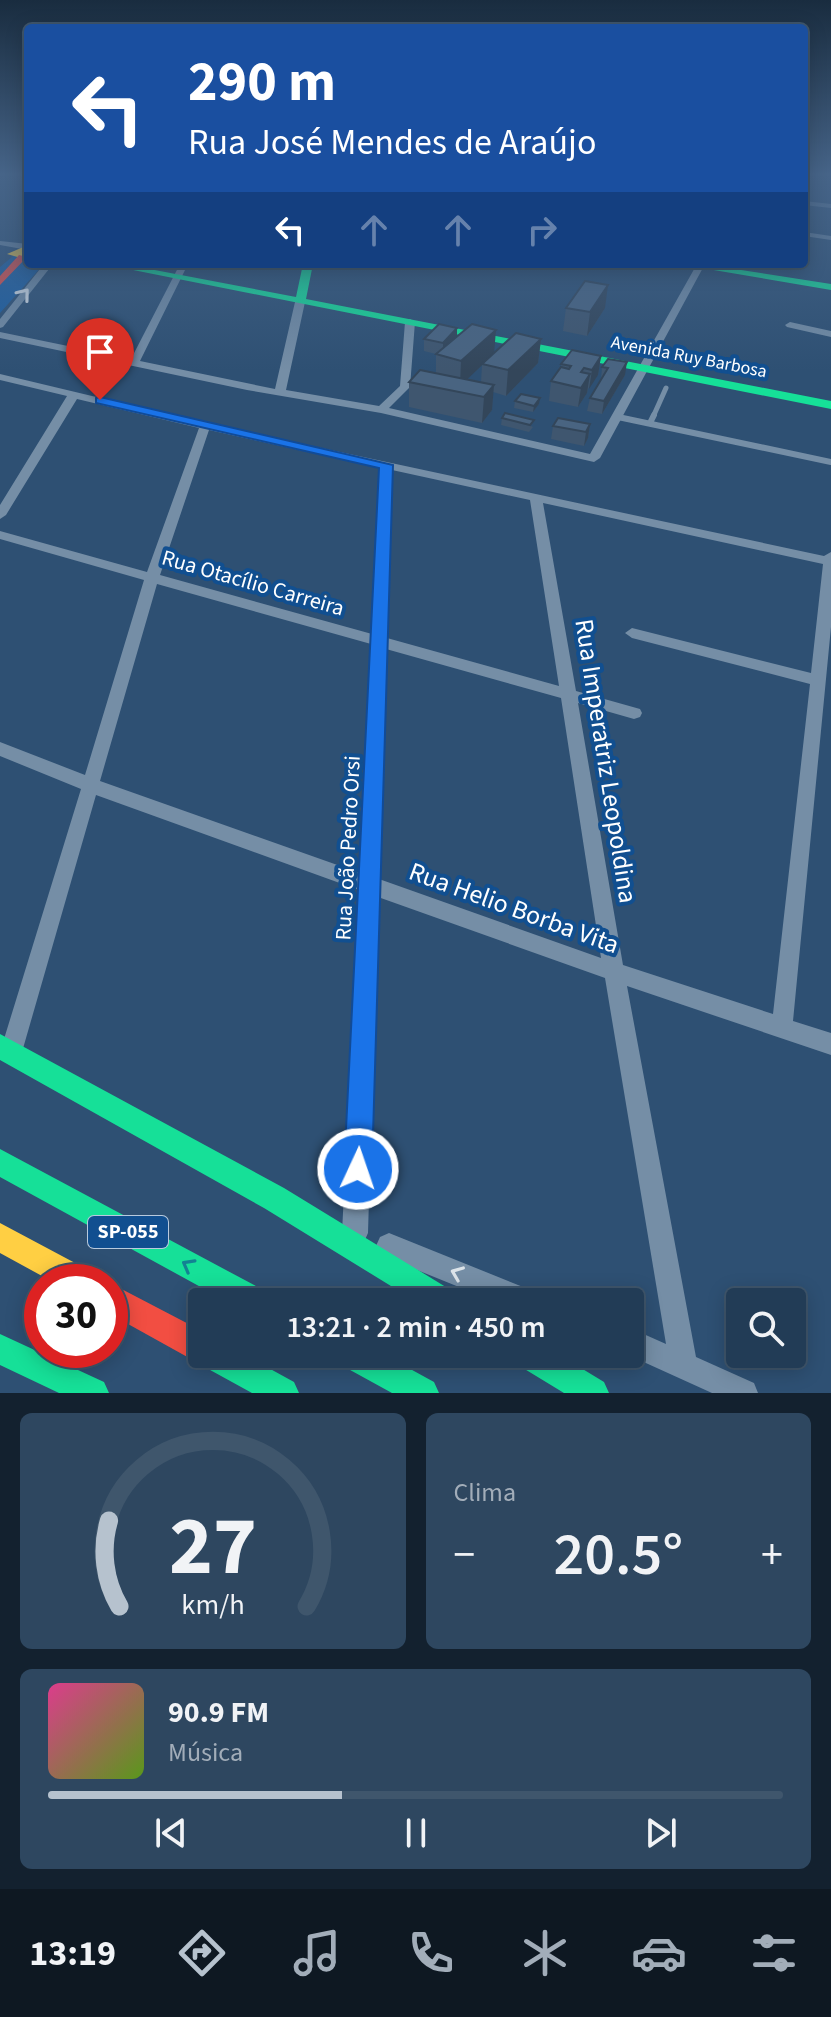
<!DOCTYPE html>
<html lang="pt">
<meta charset="utf-8">
<style>
:root{--surface:#223c56;--page:#2e4760;--text:#f1f3f6;--muted:#a2adb9;--line:#3f566c;--accent:#b6c2ce}
body{margin:0;font-family:"Source Sans 3",sans-serif;background:var(--page);color:var(--text);height:100vh;display:flex;flex-direction:column;font-size:30px;white-space:nowrap}
*{box-sizing:border-box;margin:0}
p{font-size:26px;color:var(--muted)}
.icon{flex:none;width:44px;height:44px;fill:none;stroke:currentColor;stroke-width:2;stroke-linecap:round;stroke-linejoin:round}
.map{position:relative;height:1393px;overflow:hidden}
.sheet{display:flex;flex-direction:column;gap:20px;padding:20px;background:#13212f;flex:1}
.sheet>*{flex:none}
.top-card{position:absolute;left:24px;top:24px;width:784px;height:244px;border-radius:8px;box-shadow:0 4px 20px #0003,0 0 0 2px var(--line);background:#1a4fa0;color:#fff;overflow:hidden}
.fabs{position:absolute;left:726px;top:1288px;display:grid;gap:16px}
.fabs a{display:grid;place-items:center;width:80px;height:80px;border-radius:8px;background:var(--surface);box-shadow:0 4px 20px #0003,0 0 0 2px var(--line);font-size:40px}
.speed{position:absolute;left:24px;top:1264px;display:flex;gap:16px;font-size:40px;font-weight:700;text-align:center}
.speed>*{display:grid;place-content:center;width:104px;height:104px;border-radius:50%;background:var(--surface);box-shadow:0 4px 20px #0003,0 0 0 2px var(--line);line-height:1}
.speed .limit{border:12px solid #d22;background:#fff;color:#111}
.pin{position:absolute;display:grid;place-items:center;width:68px;height:68px;color:#fff;margin:-82px -34px;border-radius:50% 50% 50% 0;rotate:-45deg;box-shadow:0 0 8px #0007}
.pin .icon{rotate:45deg}
.me{position:absolute;width:88px;margin:-44px;rotate:3deg;stroke-linejoin:round;filter:drop-shadow(0 0 6px #0008)}
.turn{display:flex;align-items:center;gap:28px;height:168px;padding:0 32px;font-size:36px}
.turn .icon{width:104px;height:104px;stroke-width:2.5}
.turn b{display:block;font-size:56px;line-height:68px}
.lanes{display:flex;align-items:center;height:76px;padding:0 32px;background:#0003;justify-content:center;gap:40px;direction:ltr}
.lanes .off{opacity:.35}
.big{font-size:60px;font-weight:600;line-height:1.1}
.sheet .card{flex:1;display:flex;flex-direction:column;justify-content:center;gap:12px;min-width:0;padding:0 28px;border-radius:12px;background:var(--page)}
.sheet .dial{align-items:center;gap:0}
.dial svg{height:208px;overflow:visible;fill:none;stroke:var(--line);stroke-width:7;stroke-linecap:round;text-anchor:middle}
.dial text{fill:var(--text);stroke:none}
.song{display:flex;align-items:center;gap:24px}
.cover{width:96px;height:96px;border-radius:12px;background:linear-gradient(135deg,hsl(330 70% 55%),hsl(90 70% 35%))}
.played{height:8px;border-radius:4px;background:linear-gradient(90deg,var(--accent) 40%,var(--line) 40%)}
.keys{display:flex;justify-content:space-around;direction:ltr}
.heat{display:flex;justify-content:space-between;align-items:center;font-size:44px;direction:ltr}
.sheet .tiles{flex:1;display:grid;gap:20px;grid-template-columns:1fr 1fr}
.card:last-child{grid-column:span 2}
.trip{position:absolute;left:188px;top:1288px;width:456px;height:80px;border-radius:8px;background:var(--surface);box-shadow:0 4px 20px #0003,0 0 0 2px var(--line);font-weight:600;line-height:80px;text-align:center}
.dock{display:flex;height:128px;justify-content:space-around;align-items:center;background:#0e1822;color:var(--muted)}
.dock .icon{width:56px;height:56px}
.dock .current{color:var(--accent)}
.dock b{font-size:36px;color:var(--text)}
.map>svg:first-child{display:block}
.green{fill:#1c5fa3}
.lines{fill:none;stroke-linecap:round;stroke-linejoin:round}
.lane-far1{stroke:#758ea6;stroke-width:5}
.lane{stroke:#758ea6;stroke-width:6}
.street{fill:#758ea6;fill-rule:evenodd}
.fast{fill:#16e098;fill-rule:evenodd}
.slow{fill:#ffcf43;fill-rule:evenodd}
.jam{fill:#f24e42;fill-rule:evenodd}
.wall{fill:#3f566f;fill-rule:evenodd}
.shaded-wall{fill:#33465a}
.building{fill:#496481;stroke:#33465a;stroke-width:2}
.oneway{stroke:#dce3e9}
.oneway2{stroke:#138293}
.route{fill:#1a73e8;stroke:#114b97;stroke-width:2}
.labels{text-anchor:middle;dominant-baseline:central;stroke-width:8;stroke-linejoin:round;paint-order:stroke}
.far-street-label{font-size:18px;fill:#fff;stroke:#114f90}
.shield{fill:#114f90;stroke:#b8cade;stroke-width:2}
.shield-label{font-size:20px;font-weight:bold;fill:#fff}
.street-label{font-size:22px;fill:#fff;stroke:#114f90}
.near-street-label{font-size:26px;fill:#fff;stroke:#114f90}
</style>
<div class="map">
<svg width="831" height="1393" viewBox="0 0 831 1393">
<rect width="100%" height="100%" fill="#2e5073"/>
<!-- green -->
<path class="green" d="M28 250V264H44L0 313V267L19 251Z"/>
<g class="lines">
<!-- lane-far1 -->
<path class="lane-far1" d="M653 417 666 388"/>
<!-- lane -->
<path class="lane" d="M618 417 831 462
M650 423 654 415"/>
<!-- street -->
<path class="street" d="M804 201 831 204V208L804 205Z
M804 232 831 236V240L804 236Z
M0 241 28 244V250L0 245Z
M44 264H53L3 327 0 328V319Z
M180 264H188L140 361 275 389 295 302 300 299 305 302 286 390 379 406 400 386 405 322 410 319 415 322 410 387 389 408 590 454 697 264H705L600 458 594 462 381 413 247 390 0 338V332L131 359Z
M790 322 831 331V337L787 327 785 325Z
M0 374 205 423 824 556 831 552V627L793 1021 831 1033V1055L627 986 696 1357 754 1383 758 1393H712L626 1354H630V1328L666 1344 605 978 378 897 368 1233 364 1242 355 1246 346 1242 342 1233 359 890 96 795 22 1052 19 1060 11 1063 3 1060 0 1052 81 789 0 756V742L85 775 144 580 0 539V531L147 572 199 428 77 399 6 515 0 519V505L67 396 0 380ZM209 430 380 468 372 634 160 575ZM392 470 530 500 559 686 387 638ZM543 503 823 564 811 673 632 628 625 633 632 638 810 684 773 1014 623 965 578 703 634 719 640 717 642 713 640 709 576 691ZM157 584 371 644 360 873 100 781ZM386 649 561 698 601 958 379 879Z
M389 1233 538 1293 542 1302H496L380 1255 376 1246 380 1237Z"/>
<!-- fast -->
<path class="fast" d="M103 264H123L296 297 303 264H313L306 299 831 401V409Z
M678 264H702L831 284V290Z
M0 1034 284 1188 454 1292 459 1302H417L264 1208 0 1060Z
M0 1149 267 1292 272 1302H228L0 1177Z
M0 1334 104 1382 109 1393H59L0 1365Z
M201 1343 202 1354H243L294 1382 299 1393H252L201 1365 197 1354Z
M337 1354H383L434 1382 439 1393H392L341 1365Z
M514 1354H558L604 1382 609 1393H564L518 1365Z"/>
<!-- slow -->
<path class="slow" d="M28 245V251L23 253 28 254V260L7 254Z
M0 1223 92 1272 97 1282H53L0 1253Z"/>
<!-- jam -->
<path class="jam" d="M19 255 27 257 0 285V276Z
M110 1283 202 1331V1354H215L213 1359 202 1363 191 1359 110 1314Z"/>
</g>
<!-- wall -->
<path class="wall" d="M566 308H605L587 336 563 331Z
M457 328V337L494 353 541 339 538 363 506 396 493 392 492 410 482 423 409 407V382L436 373V354L424 351V339ZM482 365 481 382 467 379Z
M601 356 598 375 588 389 587 393 578 407 549 401 551 381 561 367V364Z
M608 359 625 375 602 414 587 411 590 398 601 380 602 367Z
M515 401 539 404 533 412 514 408Z
M505 413 533 427 529 432 501 425 502 418Z
M590 424 588 438 584 446 551 439 553 426Z"/>
<!-- shaded-wall -->
<path class="shaded-wall" d="M608 285 605 308 587 336 590 312Z
M457 328V340L443 355V343Z
M496 330 494 354 460 386 461 361Z
M541 339 538 363 506 396 508 370Z
M601 356 598 375 589 389 592 370Z
M627 362 625 375 602 414 604 401Z
M590 374 587 393 578 407 581 388Z
M494 385 492 410 482 423 484 397Z
M540 398 539 404 533 412 534 406Z
M590 424 588 438 584 446 586 432Z"/>
<!-- building -->
<path class="building" d="M585 281 608 285 590 312 566 308Z
M439 324 457 328 443 343 424 339Z
M472 324 496 330 461 361 436 354Z
M516 333 541 339 508 370 482 364Z
M572 350 601 356 592 370 584 368 581 372 590 374 581 388 551 381 561 367 569 369 571 366 561 364Z
M608 359 627 362 604 401 590 398 608 368 602 367Z
M420 370 494 385 484 397 409 382Z
M521 394 540 398 534 406 515 401Z
M505 413 534 420 530 425 502 418Z
M558 418 590 424 586 432 553 426Z"/>
<!-- one-way arrows -->
<defs><path id="oneway-chevron" d="M-2-3.5L2.5 0L-2 3.5" fill="none" stroke-width="1.6" stroke-linecap="round" stroke-linejoin="round" transform="scale(2)"/></defs>
<g class="oneway">
<use href="#oneway-chevron" transform="translate(24 294) rotate(-51)"/>
<use href="#oneway-chevron" transform="translate(457 1273) rotate(-158)"/>
</g>
<use class="oneway2" href="#oneway-chevron" transform="translate(188 1265) rotate(-151)"/>
<!-- sky -->
<linearGradient id="sky" x2="0" y2="1"><stop stop-color="#192c3f"/><stop offset="0.47" stop-color="#466488"/><stop offset="1" stop-color="#466488" stop-opacity="0"/></linearGradient>
<rect width="831" height="371" fill="url(#sky)"/>
<!-- route -->
<path class="route" d="M100 397 393 465 372 1169 368 1179 358 1183 348 1179 344 1169 379 468 96 403V398Z"/>
<g class="labels">
<!-- far-street labels -->
<g class="far-street-label">
<text transform="translate(689 357) rotate(11)">Avenida Ruy Barbosa</text>
</g>
<!-- shield labels -->
<rect class="shield" x="88" y="1216" width="80" height="32" rx="6"/>
<g class="shield-label">
<text x="128" y="1232">SP-055</text>
</g>
<!-- street labels -->
<g class="street-label">
<text transform="translate(253 583) rotate(16)">Rua Otacílio Carreira</text>
<text transform="translate(348 848) rotate(-87)">Rua João Pedro Orsi</text>
</g>
<!-- near-street labels -->
<g class="near-street-label">
<text transform="translate(606 761) rotate(81)">Rua Imperatriz Leopoldina</text>
<text transform="translate(514 908) rotate(20)">Rua Helio Borba Vita</text>
</g>
</g>
</svg>
<div class="fabs">
<a><svg class="icon" aria-label="search" viewBox="0 0 24 24"><circle cx="10" cy="10" r="6"/><path d="M15 15l6 6"/></svg></a>
</div>
<div class="speed"><div class="limit">30</div></div>
<div class="pin" style="left:100px;top:400px;background:#d93025"><svg class="icon" aria-label="arrive" viewBox="0 0 24 24"><path d="M6 21V4h12l-3 4 3 4H6"/></svg></div>
<svg class="me" style="left:358px;top:1169px" viewBox="-20 -20 40 40"><circle r="17" fill="#1a73e8" stroke="#fff" stroke-width="3"/><path d="M0-11L8 9 0 5-8 9z" fill="#fff"/></svg>
<div class="trip">13:21 · 2 min · 450 m</div>
<div class="top-card">
<div class="turn"><svg class="icon" aria-label="left" viewBox="0 0 24 24"><path d="M17 20v-9H6M10 6l-5 5 5 5"/></svg><div><b>290 m</b>Rua José Mendes de Araújo</div></div>
<div class="lanes"><svg class="icon" aria-label="left" viewBox="0 0 24 24"><path d="M17 20v-9H6M10 6l-5 5 5 5"/></svg><svg class="icon off" aria-label="ahead" viewBox="0 0 24 24"><path d="M12 20V5M6 11l6-6 6 6"/></svg><svg class="icon off" aria-label="ahead" viewBox="0 0 24 24"><path d="M12 20V5M6 11l6-6 6 6"/></svg><svg class="icon off" aria-label="right" viewBox="0 0 24 24"><path d="M7 20v-9h11M14 6l5 5-5 5"/></svg></div>
</div>
</div>
<section class="sheet">
<div class="tiles">
<div class="card dial"><svg viewBox="0 0 100 80">
<path d="M14 69A42 42 0 1 1 86 69"/>
<path d="M14 69A42 42 0 0 1 10 36" stroke="#b6c2ce"/>
<text x="50" y="56" font-size="32" font-weight="700">27</text>
<text x="50" y="72" font-size="11">km/h</text>
</svg></div>
<div class="card"><p>Clima</p>
<div class="heat"><a>−</a><b class="big">20.5°</b><a>+</a></div>
</div>
<div class="card">
<div class="song"><i class="cover"></i><div><b>90.9 FM</b><p>Música</p></div></div>
<div class="played"></div>
<div class="keys"><svg class="icon" aria-label="previous" viewBox="0 0 24 24"><path d="M18 5L8 12l10 7zM5 5v14"/></svg><svg class="icon" aria-label="pause" viewBox="0 0 24 24"><path d="M8 5v14M16 5v14"/></svg><svg class="icon" aria-label="next" viewBox="0 0 24 24"><path d="M6 5l10 7-10 7zM19 5v14"/></svg></div>
</div>
</div>
</section>
<nav class="dock">
<b>13:19</b>
<svg class="icon current" aria-label="directions" viewBox="0 0 24 24"><path d="M12 3l9 9-9 9-9-9zM9 14v-3h6M13 9l2 2-2 2"/></svg>
<svg class="icon" aria-label="music" viewBox="0 0 24 24"><path d="M9 18V5l10-2v13"/><circle cx="6" cy="18" r="3"/><circle cx="16" cy="16" r="3"/></svg>
<svg class="icon" aria-label="phone" viewBox="0 0 24 24"><path d="M5 4h4l2 5-3 2q2 4 5 5l2-3 5 2v4C11 20 4 13 5 4z"/></svg>
<svg class="icon" aria-label="climate" viewBox="0 0 24 24"><path d="M12 3v18M4 7l16 10M4 17L20 7"/></svg>
<svg class="icon" aria-label="car" viewBox="0 0 24 24"><path d="M5 17H2v-5l4-1 3-4h7l3 4 3 1v5h-3M9 17h6M6 11h13"/><circle cx="7" cy="17" r="2"/><circle cx="17" cy="17" r="2"/></svg>
<svg class="icon" aria-label="filters" viewBox="0 0 24 24"><path d="M4 7h16M4 17h16"/><circle cx="9" cy="7" r="2"/><circle cx="15" cy="17" r="2"/></svg>
</nav>
